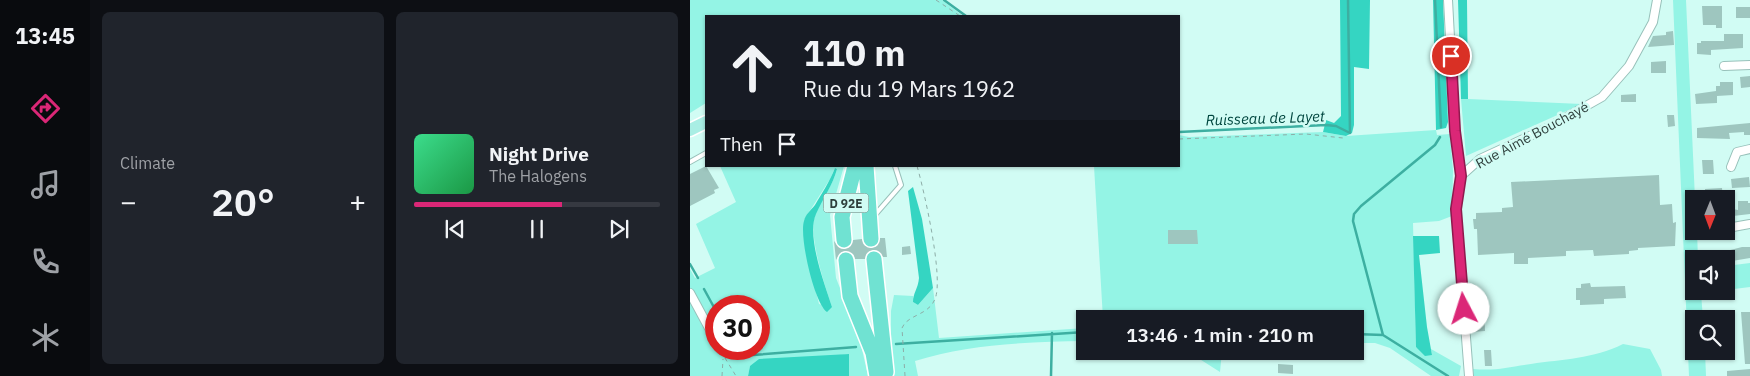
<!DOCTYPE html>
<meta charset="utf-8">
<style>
:root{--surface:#171b24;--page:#20242c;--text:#f1f3f6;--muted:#9ea1a6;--line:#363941;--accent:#db2777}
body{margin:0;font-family:"IBM Plex Sans",sans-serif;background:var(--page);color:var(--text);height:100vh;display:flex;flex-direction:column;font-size:19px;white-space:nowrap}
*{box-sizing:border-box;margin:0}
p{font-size:16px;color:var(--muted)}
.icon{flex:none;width:28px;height:28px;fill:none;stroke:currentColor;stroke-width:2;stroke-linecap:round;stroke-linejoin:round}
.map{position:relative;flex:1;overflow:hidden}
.details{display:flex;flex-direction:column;gap:12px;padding:12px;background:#0d0f14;width:600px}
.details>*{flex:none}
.top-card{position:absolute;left:15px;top:15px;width:475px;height:152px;border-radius:0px;box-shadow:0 1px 4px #0004;background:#171b24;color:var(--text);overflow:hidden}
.needle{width:32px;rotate:181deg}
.tools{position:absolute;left:995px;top:190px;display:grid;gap:10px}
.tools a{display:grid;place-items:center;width:50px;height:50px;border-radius:0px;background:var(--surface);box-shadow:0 1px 4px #0004;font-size:25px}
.speed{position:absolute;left:15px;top:295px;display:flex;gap:10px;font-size:25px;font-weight:700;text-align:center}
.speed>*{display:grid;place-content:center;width:65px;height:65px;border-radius:50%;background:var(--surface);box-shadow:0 1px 4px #0004;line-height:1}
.speed .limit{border:8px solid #d22;background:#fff;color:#111}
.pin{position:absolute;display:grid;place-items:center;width:42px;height:42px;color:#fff;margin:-21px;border:2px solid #fff;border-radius:50%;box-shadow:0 1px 5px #0007}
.me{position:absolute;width:55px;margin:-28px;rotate:355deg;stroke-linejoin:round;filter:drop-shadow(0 0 4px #0008)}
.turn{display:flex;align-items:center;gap:18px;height:105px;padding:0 15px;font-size:22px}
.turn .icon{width:65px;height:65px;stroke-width:2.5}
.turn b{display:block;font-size:35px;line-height:42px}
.then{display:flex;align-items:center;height:48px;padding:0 15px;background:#0003;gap:10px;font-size:19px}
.big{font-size:38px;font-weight:600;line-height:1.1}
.details .widget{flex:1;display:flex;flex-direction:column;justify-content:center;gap:8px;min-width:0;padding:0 18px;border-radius:8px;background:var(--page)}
.song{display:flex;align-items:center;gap:15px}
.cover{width:60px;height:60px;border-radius:8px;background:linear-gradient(135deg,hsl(150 70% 55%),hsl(140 70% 35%))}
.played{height:5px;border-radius:2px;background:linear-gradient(90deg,var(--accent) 60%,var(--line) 60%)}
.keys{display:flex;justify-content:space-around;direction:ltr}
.heat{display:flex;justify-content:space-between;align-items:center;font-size:28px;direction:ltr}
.details .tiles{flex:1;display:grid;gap:12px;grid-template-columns:repeat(2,1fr)}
.trip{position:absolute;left:386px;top:310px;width:288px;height:50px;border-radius:0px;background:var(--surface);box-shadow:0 1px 4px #0004;font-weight:600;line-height:50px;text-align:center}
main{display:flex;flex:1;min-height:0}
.tab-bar{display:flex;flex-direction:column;width:90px;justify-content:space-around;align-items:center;background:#090b0e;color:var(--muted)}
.tab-bar .icon{width:35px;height:35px}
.tab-bar .selected{color:var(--accent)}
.tab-bar b{font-size:22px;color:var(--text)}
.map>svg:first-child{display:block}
.green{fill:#94f4e5;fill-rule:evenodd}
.forest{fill:#35d5c2}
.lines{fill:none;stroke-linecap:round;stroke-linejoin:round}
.stream{stroke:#3dafa1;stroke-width:2.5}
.building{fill:#9ec6bf}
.service-casing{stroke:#98c1ba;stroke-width:6}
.minor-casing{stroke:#98c1ba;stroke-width:10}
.primary-casing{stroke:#fff;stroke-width:15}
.motorway-casing{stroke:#fff;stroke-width:18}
.path{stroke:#8dada7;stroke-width:1;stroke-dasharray:4 4;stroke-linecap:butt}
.service{stroke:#fff;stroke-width:4}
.minor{stroke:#fff;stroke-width:8}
.primary{stroke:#a9eee4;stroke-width:12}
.motorway{stroke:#70e2d2;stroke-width:15}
.route-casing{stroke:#8e194d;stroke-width:12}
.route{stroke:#db2777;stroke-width:9}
.labels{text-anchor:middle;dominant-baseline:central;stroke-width:5;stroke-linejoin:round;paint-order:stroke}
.shield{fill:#d1fcf4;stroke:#5f7873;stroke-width:1}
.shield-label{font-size:12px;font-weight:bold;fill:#2e3f3c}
.street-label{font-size:14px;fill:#2e3f3c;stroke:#d1fcf4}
.water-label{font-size:15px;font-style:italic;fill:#00473f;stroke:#d1fcf4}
</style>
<main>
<nav class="tab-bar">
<b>13:45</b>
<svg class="icon selected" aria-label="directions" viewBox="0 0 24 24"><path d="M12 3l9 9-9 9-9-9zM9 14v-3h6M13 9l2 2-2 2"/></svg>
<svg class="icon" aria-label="music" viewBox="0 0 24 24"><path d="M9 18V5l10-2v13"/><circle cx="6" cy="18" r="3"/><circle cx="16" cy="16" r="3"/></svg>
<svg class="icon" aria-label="phone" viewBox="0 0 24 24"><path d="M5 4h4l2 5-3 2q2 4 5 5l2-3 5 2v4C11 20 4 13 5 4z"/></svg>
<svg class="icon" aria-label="climate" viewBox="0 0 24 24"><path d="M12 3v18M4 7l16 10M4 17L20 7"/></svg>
</nav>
<section class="details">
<div class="tiles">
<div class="widget"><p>Climate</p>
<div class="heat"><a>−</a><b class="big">20°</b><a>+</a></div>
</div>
<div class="widget">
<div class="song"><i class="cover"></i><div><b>Night Drive</b><p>The Halogens</p></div></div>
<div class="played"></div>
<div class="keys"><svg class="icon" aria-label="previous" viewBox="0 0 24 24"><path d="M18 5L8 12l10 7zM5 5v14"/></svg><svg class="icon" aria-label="pause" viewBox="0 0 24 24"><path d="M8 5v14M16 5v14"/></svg><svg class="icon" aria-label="next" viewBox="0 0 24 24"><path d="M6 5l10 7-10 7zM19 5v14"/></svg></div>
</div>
</div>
</section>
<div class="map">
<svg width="1060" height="376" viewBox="0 0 1060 376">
<rect width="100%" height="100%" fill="#d1fcf4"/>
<!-- green -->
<path class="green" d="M0 0H252L273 16H16V103L0 113Z
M983 0H996L1005 199 1004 231H1007L1008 259H1004V291H1024L1011 293 1013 319H1004V351H1015L1016 376H999Z
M771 99H778L892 104 776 156Z
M746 130 747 135 760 134 763 171 762 216 749 221 723 223 726 347 742 355 741 349 771 366 769 376H741L700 348 685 343H665V319H413L404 166H489V135L499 137 633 132 656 136Z
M30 166H154L140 215 146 278 169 336 178 376H159V354L60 366 58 376H0V269L5 278 25 268 6 224 46 202ZM145 168 147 169C143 186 131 199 125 215 118 236 135 286 142 307L129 304 116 249 114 220 140 179ZM26 306H69V349H26Z
M1060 263V287L1036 290V266Z
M243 288 249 338 395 328V341C339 342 279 344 225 361L228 376H201V311L204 295 223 296V302L228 305Z
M933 344 960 349 971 370 972 376H784L783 369C807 371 818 367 841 364 873 359 903 359 933 344Z
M497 351H532L530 372Z"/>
<!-- forest -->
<path class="forest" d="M650 0H680L679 69 664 67V125L662 133 656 136 633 132 636 120 644 123 651 116Z
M743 0H753L758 122 756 128 746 130Z
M768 0H777L778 99H771Z
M145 168 147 169C143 185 133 198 126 214 116 236 135 285 142 307L137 312C124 303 109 236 114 221 115 215 121 210 125 205 132 193 140 181 145 168Z
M223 187 232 219 243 288 228 305 223 302C223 293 228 289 229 278L218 191Z
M723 236H749L750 253 729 255 737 327 742 355 735 356 726 347Z
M159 354V376H58L60 366 69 359Z"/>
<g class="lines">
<!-- stream -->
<path class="stream" d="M254 0 276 16
M745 0 751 127
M489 132 636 125 646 126 660 133 658 0
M0 264 8 278
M14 289 26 311
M665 334 693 335
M693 335 663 221 664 214 671 206 745 145 750 137
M693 335 758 376
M206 344 395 332
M50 349 63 355 166 347
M361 376 362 333"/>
</g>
<!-- building -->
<path class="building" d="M1012 6H1032V28H1026V25H1013Z
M1046 7H1060V18H1046Z
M983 31 984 45 958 47 963 36 976 35V32Z
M1034 34H1053V48L1021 50V55L1007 54V43H1011V41H1034Z
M976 61V73H961V62Z
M1060 76V87L1051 88 1050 77Z
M1030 82H1043V95L1027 96V103L1006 104 1005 94 1026 91V86H1030Z
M946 94V102H931V95Z
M977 115H984L985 126 978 127Z
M1060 123V135H1054V132L1039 133 1040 139 1007 138V128Z
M1012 160H1023L1024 174H1013Z
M16 166 29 188 24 190 25 193 0 206V174Z
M969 175 970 205 982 204 983 223 986 222 985 246 948 248V250L939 251V254L904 256 903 250 876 251V256L838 258V264H824V253L788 255 787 229H784L783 219H786V213L812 212V208L823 207 821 182Z
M1059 177 1060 187 1042 188 1041 179Z
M1032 188 1033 199H1015V189Z
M1048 201H1058V203H1060V214L1043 216V209L1048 210Z
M478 230H507L508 244H478Z
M190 238H195L197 257H193L188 251 184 250 178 252 175 259H165L163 254 155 251 150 253 146 260 144 241 150 248 154 249 160 247 163 240 172 239 174 245 181 248 187 246Z
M220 246 221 254 212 255V247Z
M1052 247H1060V258L1036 262V259H1017V256Z
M900 283 901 287 935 286 936 298 914 299V304L890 305V300H886V288H891V284Z
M779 296H790L791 305H794L795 331 781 332Z
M1051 312H1060V364H1055Z
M794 350H801L802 366H795Z
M588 364 603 365V374L588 373Z
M1060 369V376H1037V371Z"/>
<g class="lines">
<defs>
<path id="service" d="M0 162 16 153
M184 216 211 185 205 166"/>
<path id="minor" d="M758 0 765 131 771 176
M1034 66 1060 65
M1041 167 1047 152 1060 149
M1043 227 1060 224
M0 293 26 341
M30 349 31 350
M779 376 766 209 771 176 790 159 857 128 912 97 939 66 963 22 967 0"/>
<path id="primary" d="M0 130 16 122"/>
<path id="motorway" d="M176 166 181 239
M154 240 152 217 165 166
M184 259 196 372
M156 260 160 296 183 353 187 376"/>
</defs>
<!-- service casing -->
<use href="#service" class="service-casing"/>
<!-- minor casing -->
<use href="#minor" class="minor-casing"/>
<!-- primary casing -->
<use href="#primary" class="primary-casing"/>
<!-- motorway casing -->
<use href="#motorway" class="motorway-casing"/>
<!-- path -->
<path class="path" d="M246 0 270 16
M489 139 616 134 653 138
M35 358 46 376
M32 376 33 359
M215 376 212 328C218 314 238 316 245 299 254 278 234 190 227 166"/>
<!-- service -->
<use href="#service" class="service"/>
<!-- minor -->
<use href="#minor" class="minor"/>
<!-- primary -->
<use href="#primary" class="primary"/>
<!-- motorway -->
<use href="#motorway" class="motorway"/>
</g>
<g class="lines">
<defs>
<path id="route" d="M761 56 765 131 771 176 766 209 774 309"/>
</defs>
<!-- route casing -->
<use href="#route" class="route-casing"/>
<!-- route -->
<use href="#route" class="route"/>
</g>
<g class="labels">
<!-- shield labels -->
<rect class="shield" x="133.5" y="193.5" width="45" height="19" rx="4"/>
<g class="shield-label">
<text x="156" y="203">D 92E</text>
</g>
<!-- street labels -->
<g class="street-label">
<text transform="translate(842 135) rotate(-28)">Rue Aimé Bouchayé</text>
</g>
<!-- water labels -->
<g class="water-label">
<text transform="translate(575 118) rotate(-2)">Ruisseau de Layet</text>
</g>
</g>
</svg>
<div class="tools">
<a><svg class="needle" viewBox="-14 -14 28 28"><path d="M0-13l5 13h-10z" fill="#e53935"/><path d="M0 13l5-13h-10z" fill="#9ea1a6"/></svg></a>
<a><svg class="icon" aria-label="sound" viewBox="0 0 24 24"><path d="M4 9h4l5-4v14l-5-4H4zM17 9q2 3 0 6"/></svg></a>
<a><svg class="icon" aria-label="search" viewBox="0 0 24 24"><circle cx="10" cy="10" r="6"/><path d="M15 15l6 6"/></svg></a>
</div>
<div class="speed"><div class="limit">30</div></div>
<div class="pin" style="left:761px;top:56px;background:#d93025"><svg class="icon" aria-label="arrive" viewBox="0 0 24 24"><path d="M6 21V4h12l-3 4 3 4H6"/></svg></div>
<svg class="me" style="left:774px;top:309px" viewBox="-20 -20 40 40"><circle r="19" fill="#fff"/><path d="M0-13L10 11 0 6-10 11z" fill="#db2777"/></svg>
<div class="trip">13:46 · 1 min · 210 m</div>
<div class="top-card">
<div class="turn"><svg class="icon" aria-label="ahead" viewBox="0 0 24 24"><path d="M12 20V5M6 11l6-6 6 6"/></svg><div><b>110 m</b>Rue du 19 Mars 1962</div></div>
<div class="then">Then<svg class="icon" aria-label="arrive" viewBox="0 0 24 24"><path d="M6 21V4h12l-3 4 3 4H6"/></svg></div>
</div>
</div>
</main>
